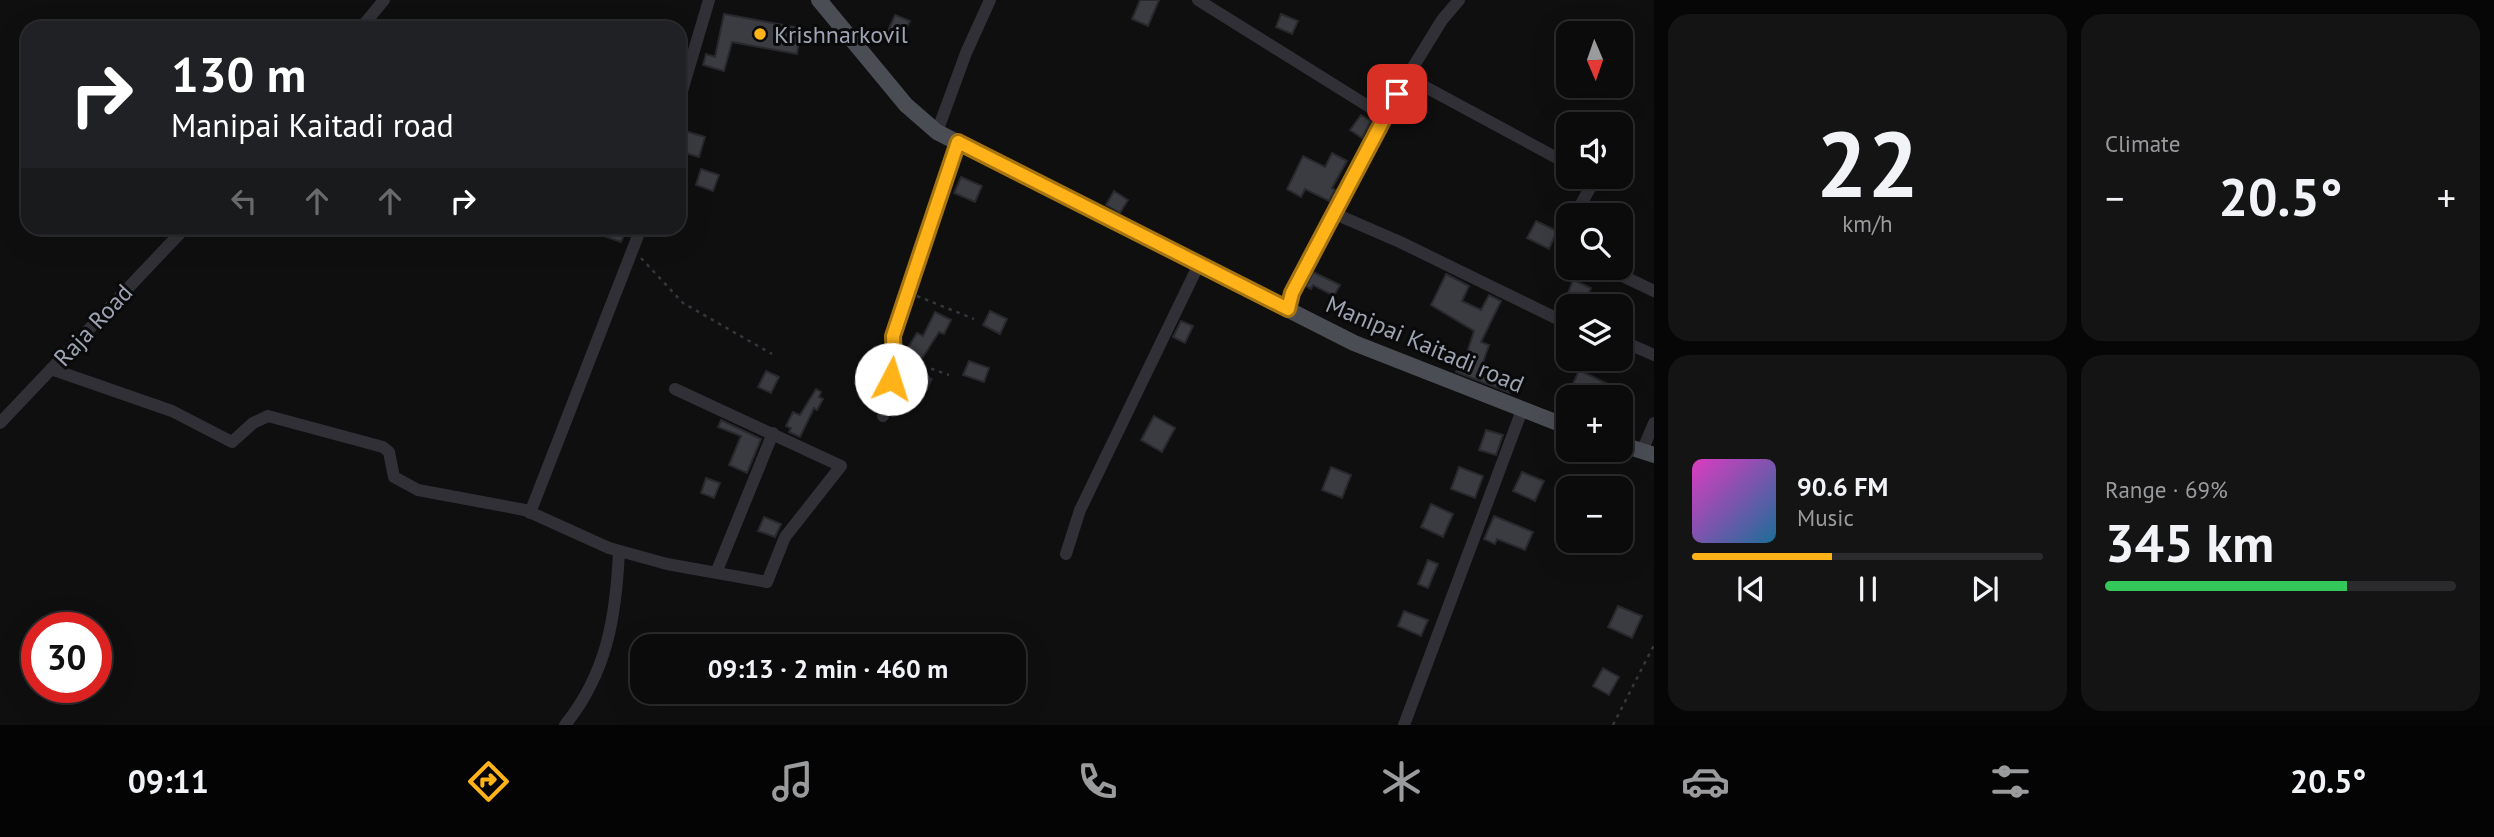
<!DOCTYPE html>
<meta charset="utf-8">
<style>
:root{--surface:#0b0b0c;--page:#141415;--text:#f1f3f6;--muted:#9a9b9d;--line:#2b2b2d;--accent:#ffb318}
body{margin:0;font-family:"PT Sans",sans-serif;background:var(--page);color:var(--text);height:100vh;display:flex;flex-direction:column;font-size:26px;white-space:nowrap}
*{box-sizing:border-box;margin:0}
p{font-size:23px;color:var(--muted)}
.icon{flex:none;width:38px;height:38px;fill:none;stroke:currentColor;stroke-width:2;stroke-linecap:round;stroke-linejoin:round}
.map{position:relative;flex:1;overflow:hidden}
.sheet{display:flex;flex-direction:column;gap:14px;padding:14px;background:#060607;width:840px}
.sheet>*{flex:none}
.top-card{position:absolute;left:21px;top:21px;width:665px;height:214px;border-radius:21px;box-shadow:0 7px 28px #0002,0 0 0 2px var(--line);background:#202124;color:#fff;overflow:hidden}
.needle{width:46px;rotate:178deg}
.tools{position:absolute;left:1556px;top:21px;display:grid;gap:14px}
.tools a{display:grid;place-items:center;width:77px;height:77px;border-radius:14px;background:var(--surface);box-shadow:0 7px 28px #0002,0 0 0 2px var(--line);font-size:35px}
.speed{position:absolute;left:21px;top:612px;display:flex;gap:14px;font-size:35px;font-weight:700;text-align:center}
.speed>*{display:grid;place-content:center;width:91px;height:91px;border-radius:50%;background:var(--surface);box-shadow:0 7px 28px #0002,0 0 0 2px var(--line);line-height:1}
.speed .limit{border:10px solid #d22;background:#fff;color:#111}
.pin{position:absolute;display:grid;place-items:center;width:60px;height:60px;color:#fff;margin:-30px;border-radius:14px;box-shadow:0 4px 10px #0006}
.me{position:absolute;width:77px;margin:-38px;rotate:5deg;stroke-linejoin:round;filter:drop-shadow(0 0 5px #0008)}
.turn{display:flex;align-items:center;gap:24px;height:147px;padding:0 35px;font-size:32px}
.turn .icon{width:91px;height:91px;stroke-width:2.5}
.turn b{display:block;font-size:49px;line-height:60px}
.lanes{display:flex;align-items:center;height:66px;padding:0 35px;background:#0003;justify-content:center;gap:35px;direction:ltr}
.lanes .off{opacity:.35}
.big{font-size:52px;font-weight:800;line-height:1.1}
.sheet .tile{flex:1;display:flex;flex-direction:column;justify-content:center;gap:10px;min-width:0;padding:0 24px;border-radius:21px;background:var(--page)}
.sheet .dial{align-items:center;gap:0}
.dial b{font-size:91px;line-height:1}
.song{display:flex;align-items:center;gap:21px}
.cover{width:84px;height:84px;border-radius:10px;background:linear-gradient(135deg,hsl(310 70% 55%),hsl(200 70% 35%))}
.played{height:7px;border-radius:4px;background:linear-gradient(90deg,var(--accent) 40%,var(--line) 40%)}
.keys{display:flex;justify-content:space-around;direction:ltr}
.heat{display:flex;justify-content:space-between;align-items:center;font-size:38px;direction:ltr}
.charge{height:10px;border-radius:5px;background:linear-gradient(90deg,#34c759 69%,var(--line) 0)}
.sheet .tiles{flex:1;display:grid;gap:14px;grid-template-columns:repeat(2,1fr)}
.trip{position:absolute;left:630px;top:634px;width:396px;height:70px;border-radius:21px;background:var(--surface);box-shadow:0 7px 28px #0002,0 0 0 2px var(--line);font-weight:800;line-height:70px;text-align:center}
.dock{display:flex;height:112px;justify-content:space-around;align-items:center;background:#040405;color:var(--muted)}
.dock .icon{width:49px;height:49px}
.dock .on{color:var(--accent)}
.dock b{font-size:32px;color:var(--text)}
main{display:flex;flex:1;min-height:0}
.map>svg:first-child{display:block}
.building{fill:#3b3c41;stroke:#29292d;stroke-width:2}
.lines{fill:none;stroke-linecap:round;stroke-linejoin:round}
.path{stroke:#35373d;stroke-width:2.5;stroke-dasharray:3.5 5;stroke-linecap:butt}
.minor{stroke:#303036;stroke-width:12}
.major{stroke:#4b4d55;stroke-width:16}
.route-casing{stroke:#a67410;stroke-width:18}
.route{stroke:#ffb318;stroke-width:12}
.poi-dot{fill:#ffb318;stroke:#0a0a0b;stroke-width:2.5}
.labels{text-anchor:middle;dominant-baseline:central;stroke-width:6;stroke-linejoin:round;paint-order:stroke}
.poi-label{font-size:24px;fill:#9ea4b3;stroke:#0a0a0b;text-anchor:start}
.street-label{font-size:24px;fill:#9ea4b3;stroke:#0a0a0b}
</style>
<main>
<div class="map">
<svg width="1654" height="725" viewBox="0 0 1654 725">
<rect width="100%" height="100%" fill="#0f0f10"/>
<!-- building -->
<path class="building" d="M1140 0H1159L1148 26 1132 19Z
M724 14 801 28 797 54 732 42 724 71 703 65 706 54 715 57Z
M1281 14 1298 21 1292 34 1276 27Z
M895 15 910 21 901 41 886 35Z
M1361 115 1371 121 1362 138 1350 130Z
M685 131 705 137 699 157 679 151Z
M1332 153 1347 161 1332 188 1335 190 1329 201 1305 189 1301 197 1287 189 1303 156 1325 167Z
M701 169 719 175 713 191 696 185Z
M961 177 982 186 975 202 954 193Z
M1114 191 1128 200 1120 213 1106 205Z
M1536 221 1557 231 1549 249 1527 238Z
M604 228H627L621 242 601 235Z
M1313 272 1340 285 1334 296 1313 285 1311 289 1306 286Z
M1446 274 1469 286 1462 301 1481 310 1489 295 1501 301 1481 342 1489 345 1480 371 1514 384 1510 393 1456 372 1459 363 1463 365 1474 331 1431 305Z
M1573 280 1591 288 1584 303 1567 296Z
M990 311 1007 319 1000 334 983 325Z
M935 312 951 320 944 334 939 332 921 360 906 351 917 333 923 336Z
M1181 321 1193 326 1185 343 1173 337Z
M969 361 989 368 984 382 963 375Z
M1579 370 1620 390 1617 397H1578L1569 393Z
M766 371 779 377 771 393 758 387Z
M915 371 932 379 924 395 907 387Z
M816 389 821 392 819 397 823 399 817 410 814 408 800 437 789 432 791 428 786 426 793 412 800 415Z
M1154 416 1175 428 1162 452 1141 440Z
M721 420 761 439 747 473 729 465 741 436 718 427Z
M1486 430 1503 435 1496 455 1479 450Z
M1331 467 1351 475 1342 498 1322 490Z
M1459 467 1483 476 1475 498 1451 489Z
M1522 472 1544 481 1535 501 1513 491Z
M706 478 720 483 714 498 701 493Z
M1431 504 1453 514 1443 537 1421 527Z
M1494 516 1533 532 1525 550 1497 539 1495 544 1484 539Z
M764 517 781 524 775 537 758 531Z
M1428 560 1438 564 1428 588 1418 584Z
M1618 606 1642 616 1632 638 1608 627Z
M1404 611 1428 620 1421 636 1398 626Z
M1603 668 1619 677 1609 695 1593 686Z"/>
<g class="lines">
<!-- path -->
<path class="path" d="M641 258 683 303 772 354
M917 296 974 319
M907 360 949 375
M1613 725 1654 645"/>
<!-- minor -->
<path class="minor" d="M1198 0 1384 116
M361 28 384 0
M1407 77 1568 164
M679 101 709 0
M937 132 966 53 990 0
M1333 213 1400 242 1568 324
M1575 215 1595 179 1591 177
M1568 230 1562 244 1568 248
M1606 268 1654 291
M1288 309 1292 293 1386 111 1442 20 1459 0
M1620 340 1654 355
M51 369 172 411 232 442 253 423 268 416 383 447 389 452 394 477 418 490 525 510 609 548 667 564 767 582 785 537 841 466 675 389
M883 416 894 360 893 336 958 142
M0 423 185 228
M1642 451 1654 423
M530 513 641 228
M1066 554 1080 510 1199 264
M716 573 773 433
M565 725C607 673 616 617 619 551
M1404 725 1522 410"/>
<!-- major -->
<path class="major" d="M819 0 906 105 937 132 1354 343 1568 427
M1620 444 1654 455"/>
</g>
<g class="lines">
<defs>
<path id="route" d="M891 379 894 360 893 336 958 142 1288 309 1292 293 1397 94"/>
</defs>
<!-- route casing -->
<use href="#route" class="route-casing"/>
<!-- route -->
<use href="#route" class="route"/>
</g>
<!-- markers -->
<circle class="poi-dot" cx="760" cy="34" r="7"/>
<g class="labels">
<!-- poi labels -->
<g class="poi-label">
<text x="774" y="34">Krishnarkovil</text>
</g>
<!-- street labels -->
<g class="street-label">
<text transform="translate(93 325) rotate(-47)">Raja Road</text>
<text transform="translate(1425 344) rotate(23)">Manipai Kaitadi road</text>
</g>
</g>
</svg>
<div class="tools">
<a><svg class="needle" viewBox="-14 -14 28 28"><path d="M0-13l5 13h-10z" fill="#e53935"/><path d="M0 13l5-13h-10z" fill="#9a9b9d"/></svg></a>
<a><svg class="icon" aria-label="sound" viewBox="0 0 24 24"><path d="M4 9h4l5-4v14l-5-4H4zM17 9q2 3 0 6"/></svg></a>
<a><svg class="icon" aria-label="search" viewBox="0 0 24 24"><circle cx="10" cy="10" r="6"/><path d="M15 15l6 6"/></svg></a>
<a><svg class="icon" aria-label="layers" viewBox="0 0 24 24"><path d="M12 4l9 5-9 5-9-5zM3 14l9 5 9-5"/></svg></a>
<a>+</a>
<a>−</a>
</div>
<div class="speed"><div class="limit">30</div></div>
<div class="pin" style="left:1397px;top:94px;background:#d93025"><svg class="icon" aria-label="arrive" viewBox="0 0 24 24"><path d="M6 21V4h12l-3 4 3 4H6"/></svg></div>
<svg class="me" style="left:891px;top:379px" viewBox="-20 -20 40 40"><circle r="19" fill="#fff"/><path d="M0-13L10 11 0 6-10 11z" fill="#ffb318"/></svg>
<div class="trip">09:13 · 2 min · 460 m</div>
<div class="top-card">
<div class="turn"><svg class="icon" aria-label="right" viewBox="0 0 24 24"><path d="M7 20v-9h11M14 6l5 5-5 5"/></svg><div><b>130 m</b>Manipai Kaitadi road</div></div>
<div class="lanes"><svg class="icon off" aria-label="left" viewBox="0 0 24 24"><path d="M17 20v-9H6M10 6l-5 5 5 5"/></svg><svg class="icon off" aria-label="ahead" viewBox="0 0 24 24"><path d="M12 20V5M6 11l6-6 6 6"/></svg><svg class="icon off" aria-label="ahead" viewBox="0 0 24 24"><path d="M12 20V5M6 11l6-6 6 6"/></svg><svg class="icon" aria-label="right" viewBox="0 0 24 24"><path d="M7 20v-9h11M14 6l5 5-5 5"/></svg></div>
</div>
</div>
<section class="sheet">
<div class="tiles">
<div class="tile dial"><b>22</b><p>km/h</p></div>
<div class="tile"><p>Climate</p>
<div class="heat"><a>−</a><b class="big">20.5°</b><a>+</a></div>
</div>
<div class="tile">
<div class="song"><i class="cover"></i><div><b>90.6 FM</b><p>Music</p></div></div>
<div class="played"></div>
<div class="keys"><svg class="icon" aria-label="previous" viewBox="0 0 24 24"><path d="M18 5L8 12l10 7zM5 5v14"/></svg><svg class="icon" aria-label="pause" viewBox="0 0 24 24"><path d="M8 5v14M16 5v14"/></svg><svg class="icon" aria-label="next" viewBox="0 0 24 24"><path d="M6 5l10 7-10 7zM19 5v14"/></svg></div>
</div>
<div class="tile"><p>Range · 69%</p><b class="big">345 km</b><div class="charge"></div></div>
</div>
</section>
</main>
<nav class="dock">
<b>09:11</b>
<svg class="icon on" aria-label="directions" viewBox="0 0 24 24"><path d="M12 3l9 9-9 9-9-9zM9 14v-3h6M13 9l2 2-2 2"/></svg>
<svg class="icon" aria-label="music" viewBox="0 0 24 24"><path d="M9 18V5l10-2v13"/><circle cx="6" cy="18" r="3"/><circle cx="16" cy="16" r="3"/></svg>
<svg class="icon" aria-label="phone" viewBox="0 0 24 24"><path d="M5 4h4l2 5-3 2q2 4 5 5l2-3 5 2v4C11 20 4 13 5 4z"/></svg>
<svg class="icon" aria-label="climate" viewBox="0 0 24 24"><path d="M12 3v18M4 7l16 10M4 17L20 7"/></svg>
<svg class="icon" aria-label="car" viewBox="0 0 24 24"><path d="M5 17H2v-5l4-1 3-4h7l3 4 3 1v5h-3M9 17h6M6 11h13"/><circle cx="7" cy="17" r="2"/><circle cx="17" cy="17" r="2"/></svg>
<svg class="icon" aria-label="filters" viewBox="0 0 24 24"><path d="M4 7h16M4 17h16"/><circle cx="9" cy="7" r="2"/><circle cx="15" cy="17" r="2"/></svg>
<b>20.5°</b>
</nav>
